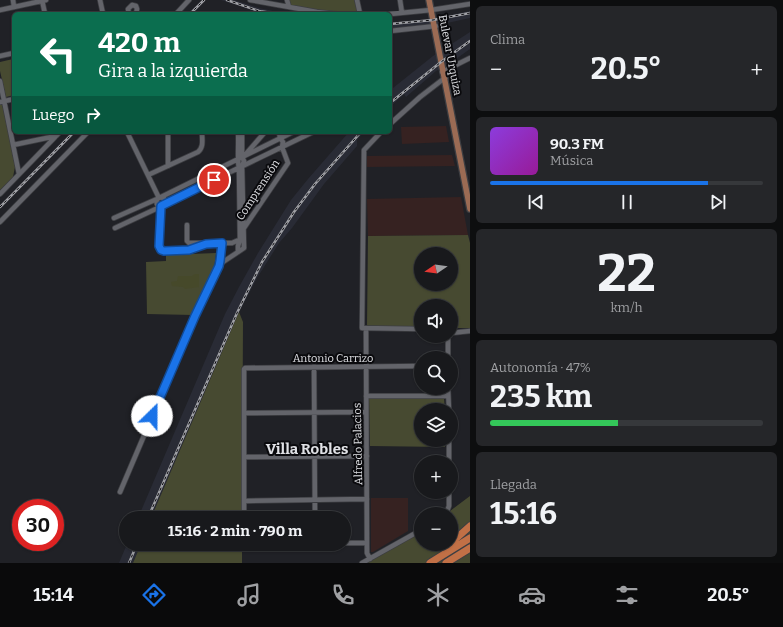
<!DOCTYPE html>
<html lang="es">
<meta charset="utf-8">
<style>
:root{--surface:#18191c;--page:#252629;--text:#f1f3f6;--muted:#9fa0a3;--line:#36383b;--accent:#1a73e8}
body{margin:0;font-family:Bitter,serif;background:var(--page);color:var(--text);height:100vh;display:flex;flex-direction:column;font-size:15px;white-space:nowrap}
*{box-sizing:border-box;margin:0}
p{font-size:13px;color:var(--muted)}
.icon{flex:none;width:22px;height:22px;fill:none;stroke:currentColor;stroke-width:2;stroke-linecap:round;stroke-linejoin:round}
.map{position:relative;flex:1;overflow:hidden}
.details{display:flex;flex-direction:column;gap:6px;padding:6px;background:#0d0e0f;width:313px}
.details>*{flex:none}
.hud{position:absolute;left:12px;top:12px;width:380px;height:122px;border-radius:6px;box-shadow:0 1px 3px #0004,0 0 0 1px var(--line);background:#0b6e4f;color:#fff;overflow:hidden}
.needle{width:26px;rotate:257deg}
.buttons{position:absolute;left:414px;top:247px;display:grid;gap:8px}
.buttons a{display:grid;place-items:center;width:44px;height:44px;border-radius:50%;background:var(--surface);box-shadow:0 1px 3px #0004,0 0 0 1px var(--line);font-size:20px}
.speed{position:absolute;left:12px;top:499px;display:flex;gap:8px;font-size:20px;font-weight:700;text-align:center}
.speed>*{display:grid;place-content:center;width:52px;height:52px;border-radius:50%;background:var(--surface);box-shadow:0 1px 3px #0004,0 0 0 1px var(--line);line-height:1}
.speed .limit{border:6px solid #d22;background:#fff;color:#111}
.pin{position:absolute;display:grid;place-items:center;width:34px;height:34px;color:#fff;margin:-17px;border:2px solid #fff;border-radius:50%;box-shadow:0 1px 4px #0007}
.me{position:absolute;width:44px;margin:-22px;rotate:23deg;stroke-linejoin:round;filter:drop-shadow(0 0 3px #0008)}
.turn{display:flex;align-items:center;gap:14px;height:84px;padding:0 20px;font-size:18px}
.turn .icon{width:52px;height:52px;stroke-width:2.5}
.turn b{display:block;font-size:28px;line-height:34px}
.then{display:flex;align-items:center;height:38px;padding:0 20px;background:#0003;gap:8px;font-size:15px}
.big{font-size:30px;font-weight:700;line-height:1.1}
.details .card{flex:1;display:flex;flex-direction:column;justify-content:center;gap:6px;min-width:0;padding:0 14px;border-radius:6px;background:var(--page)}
.details .dial{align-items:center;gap:0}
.dial b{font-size:52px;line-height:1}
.song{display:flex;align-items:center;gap:12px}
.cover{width:48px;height:48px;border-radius:6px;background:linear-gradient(135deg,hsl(270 70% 55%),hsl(300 70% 35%))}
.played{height:4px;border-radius:2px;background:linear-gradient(90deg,var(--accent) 80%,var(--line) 80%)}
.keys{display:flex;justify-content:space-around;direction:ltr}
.heat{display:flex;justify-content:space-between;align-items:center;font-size:22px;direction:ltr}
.charge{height:6px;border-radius:3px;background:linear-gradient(90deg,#34c759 47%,var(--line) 0)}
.trip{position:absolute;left:119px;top:511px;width:232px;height:40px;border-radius:20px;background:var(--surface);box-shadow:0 1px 3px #0004,0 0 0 1px var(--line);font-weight:700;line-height:40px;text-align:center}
.menu{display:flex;height:64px;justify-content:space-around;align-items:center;background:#0a0a0b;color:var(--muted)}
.menu .icon{width:28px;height:28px}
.menu .active{color:var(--accent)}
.menu b{font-size:18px;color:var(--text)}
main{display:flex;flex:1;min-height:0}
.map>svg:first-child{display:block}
.industrial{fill:#362221}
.built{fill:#292b35}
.green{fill:#474a31;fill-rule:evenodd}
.forest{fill:#46492a}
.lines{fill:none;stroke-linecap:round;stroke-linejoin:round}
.minor-casing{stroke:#3d3e42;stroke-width:6}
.major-casing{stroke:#3d3e42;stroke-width:8}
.highway-casing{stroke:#3d3e42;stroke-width:9}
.minor{stroke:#63646a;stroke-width:4.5}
.major{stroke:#9b6b54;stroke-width:5.5}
.highway{stroke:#c17046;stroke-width:7}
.rail-casing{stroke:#a0a1a6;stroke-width:2.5}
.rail{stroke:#0a0a0d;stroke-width:1;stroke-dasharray:3;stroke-linecap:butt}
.route-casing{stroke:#114b97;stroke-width:10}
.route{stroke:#1a73e8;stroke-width:7}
.labels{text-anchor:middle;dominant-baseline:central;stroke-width:4;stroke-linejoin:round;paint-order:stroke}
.street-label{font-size:11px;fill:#e0e1e5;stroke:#0a0a0d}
.district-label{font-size:15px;font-weight:bold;fill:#e0e1e5;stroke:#0a0a0d}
</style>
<main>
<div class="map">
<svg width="470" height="563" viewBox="0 0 470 563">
<rect width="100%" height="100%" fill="#202126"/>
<!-- industrial -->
<path class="industrial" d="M446 126 449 142 402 144 401 127Z
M452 155 455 166 367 167V156Z
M461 197 468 235 368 236 367 199Z
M371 498H408V531L373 552H371Z"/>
<!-- built -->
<path class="built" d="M221 0H234L259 8 287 14H221L238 11H255Z
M470 11V18L438 25 437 24 390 29V23L429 20Z
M470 32V49L446 66 436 71 406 97 404 94 390 107V92L393 88 433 56Z
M349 132H364L357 140V146L324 184 292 228 279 243 257 278 239 312 151 518H138L225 314 239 287 258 253 291 200 308 179Z
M127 544H141L133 563H119Z"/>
<!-- green -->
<path class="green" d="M287 0H357L360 14H336L289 7Z
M13 59 14 95 6 97 0 71V62Z
M0 104 2 105 4 111 15 167 13 177 0 190Z
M468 235 470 243V328H451V306H421V328L367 327 368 236ZM421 254H451V284H421Z
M216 253 214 269 193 315 147 314 146 262 166 261V255Z
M239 312 243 322 242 518H151Z
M369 398H444L445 410H421V440H445V447L370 446Z
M470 496V563H362L421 530V544H451V514H446Z
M141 544H242V563H133Z"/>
<!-- forest -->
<path class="forest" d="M195 274H199V287L185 289 183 287 172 286 171 282 177 281 178 276H192Z"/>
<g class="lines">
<defs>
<path id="minor" d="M13 0 14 7
M42 0 45 14
M100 0 103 14
M250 0 317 12 336 14
M287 0 289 7
M357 0 360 14
M400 0 402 13
M0 10 46 0
M129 14 128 9 132 5 136 6 137 9 136 14
M176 14 189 0
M390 14 431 10 470 4
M390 31 436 26
M0 56 14 53
M442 72 470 58
M0 81 19 174
M0 102 14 99
M390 124 420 97 446 77
M127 132 159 198
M168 132V166
M381 132 364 150 362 328 421 329
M13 145 56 136
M245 155 265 132
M148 175 198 152C204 147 202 140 202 132
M0 194 60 132
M161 197 293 132
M156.5 202a4.5 4.5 0 1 1 9 0a4.5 4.5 0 1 1-9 0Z
M164 204 313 132
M161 207 159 246 161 250 164 251H189L206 244
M114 218 157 199
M0 222 88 132
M187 225V241L189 243H232L241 239
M115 228 160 207
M244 228 288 163 282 147 283 142 280 138 279 132
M238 252V246L240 240 239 168C237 163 239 140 238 132
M220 264 244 248 242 166 244 161 242 157V132
M366 328 367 553 370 559
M451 333 470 331
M448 358V338L449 336
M314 367 315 518
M448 388 449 410
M366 396H448
M244 413 366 412
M449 440V462
M244 457 367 456
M120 492 195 316 219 266 220 261 222 243
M244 501 367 499
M446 514 449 506V492
M244 518V369L245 368 421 366
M344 543H367
M245 544H273
M362 563 421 530"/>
<path id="major" d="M429 0 470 209"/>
<path id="highway" d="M451 543 470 526
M430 563 470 538
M446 563 470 548"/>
</defs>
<!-- minor casing -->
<use href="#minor" class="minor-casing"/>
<!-- major casing -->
<use href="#major" class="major-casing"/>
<!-- highway casing -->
<use href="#highway" class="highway-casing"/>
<!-- minor -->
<use href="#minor" class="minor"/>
<!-- major -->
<use href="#major" class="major"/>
<!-- highway -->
<use href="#highway" class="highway"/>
<defs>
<path id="rail" d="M227 0 259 11 278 14
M190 14 204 0
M390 24 433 20 470 13
M390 103 441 62 470 41
M0 207 74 132
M148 518 237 313 262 262 294 212 315 184 361 132
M129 563 137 544"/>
</defs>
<!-- rail casing -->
<use href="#rail" class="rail-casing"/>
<!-- rail -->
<use href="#rail" class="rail"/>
</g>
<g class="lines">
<defs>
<path id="route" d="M152 416 195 316 219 266 220 261 222 243 206 244 189 250 164 251 161 250 159 246 161 206 214 180"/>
</defs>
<!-- route casing -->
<use href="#route" class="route-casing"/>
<!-- route -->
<use href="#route" class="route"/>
</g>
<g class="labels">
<!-- street labels -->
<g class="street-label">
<text transform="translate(450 55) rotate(79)">Bulevar Urquiza</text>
<text transform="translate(258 190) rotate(-57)">Comprensión</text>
<text x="333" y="358">Antonio Carrizo</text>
<text transform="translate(358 444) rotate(-91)">Alfredo Palacios</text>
</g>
<!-- district labels -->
<g class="district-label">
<text x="307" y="449">Villa Robles</text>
</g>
</g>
</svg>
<div class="buttons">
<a><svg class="needle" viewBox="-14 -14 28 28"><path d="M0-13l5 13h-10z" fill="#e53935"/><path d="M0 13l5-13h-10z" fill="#9fa0a3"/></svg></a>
<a><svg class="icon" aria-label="sound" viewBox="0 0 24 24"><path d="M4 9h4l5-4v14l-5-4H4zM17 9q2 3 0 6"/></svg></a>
<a><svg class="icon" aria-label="search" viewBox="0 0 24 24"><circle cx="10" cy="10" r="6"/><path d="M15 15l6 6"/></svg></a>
<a><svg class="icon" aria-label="layers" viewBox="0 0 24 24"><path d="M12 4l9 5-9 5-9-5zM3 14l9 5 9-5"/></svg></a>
<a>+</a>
<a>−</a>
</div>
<div class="speed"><div class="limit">30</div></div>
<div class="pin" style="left:214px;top:180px;background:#d93025"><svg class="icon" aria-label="arrive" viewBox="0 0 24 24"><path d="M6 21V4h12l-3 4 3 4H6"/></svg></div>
<svg class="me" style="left:152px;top:416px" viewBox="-20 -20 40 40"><circle r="19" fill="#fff"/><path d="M0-13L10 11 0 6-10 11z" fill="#1a73e8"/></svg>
<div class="trip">15:16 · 2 min · 790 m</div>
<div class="hud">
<div class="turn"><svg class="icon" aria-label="left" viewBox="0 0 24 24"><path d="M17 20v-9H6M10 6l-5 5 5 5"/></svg><div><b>420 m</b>Gira a la izquierda</div></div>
<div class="then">Luego<svg class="icon" aria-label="right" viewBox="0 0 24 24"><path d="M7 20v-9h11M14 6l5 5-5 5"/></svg></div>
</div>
</div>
<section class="details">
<div class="card"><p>Clima</p>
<div class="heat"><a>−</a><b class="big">20.5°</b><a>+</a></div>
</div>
<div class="card">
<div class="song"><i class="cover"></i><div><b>90.3 FM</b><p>Música</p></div></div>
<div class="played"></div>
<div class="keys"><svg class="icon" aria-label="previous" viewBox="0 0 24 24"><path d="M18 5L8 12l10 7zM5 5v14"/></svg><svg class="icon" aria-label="pause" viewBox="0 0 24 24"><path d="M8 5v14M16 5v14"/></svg><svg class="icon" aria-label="next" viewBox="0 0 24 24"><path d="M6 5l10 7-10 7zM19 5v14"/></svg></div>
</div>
<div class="card dial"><b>22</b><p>km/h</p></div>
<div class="card"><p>Autonomía · 47%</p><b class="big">235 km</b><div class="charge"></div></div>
<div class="card"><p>Llegada</p><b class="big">15:16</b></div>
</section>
</main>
<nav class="menu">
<b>15:14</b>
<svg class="icon active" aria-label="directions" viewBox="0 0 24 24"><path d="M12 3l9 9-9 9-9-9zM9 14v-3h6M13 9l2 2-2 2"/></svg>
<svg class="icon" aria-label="music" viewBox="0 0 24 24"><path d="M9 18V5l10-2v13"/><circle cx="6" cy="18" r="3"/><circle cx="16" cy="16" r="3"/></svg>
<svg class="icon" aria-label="phone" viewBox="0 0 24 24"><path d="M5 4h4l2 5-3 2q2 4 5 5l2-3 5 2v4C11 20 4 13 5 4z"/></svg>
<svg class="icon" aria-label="climate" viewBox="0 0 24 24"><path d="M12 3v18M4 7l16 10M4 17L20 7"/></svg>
<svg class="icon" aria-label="car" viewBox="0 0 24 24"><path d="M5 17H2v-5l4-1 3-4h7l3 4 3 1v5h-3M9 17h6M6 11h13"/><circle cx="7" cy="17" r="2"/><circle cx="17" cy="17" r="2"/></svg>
<svg class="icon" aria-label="filters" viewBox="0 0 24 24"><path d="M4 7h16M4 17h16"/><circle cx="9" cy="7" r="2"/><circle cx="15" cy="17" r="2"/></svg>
<b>20.5°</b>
</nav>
